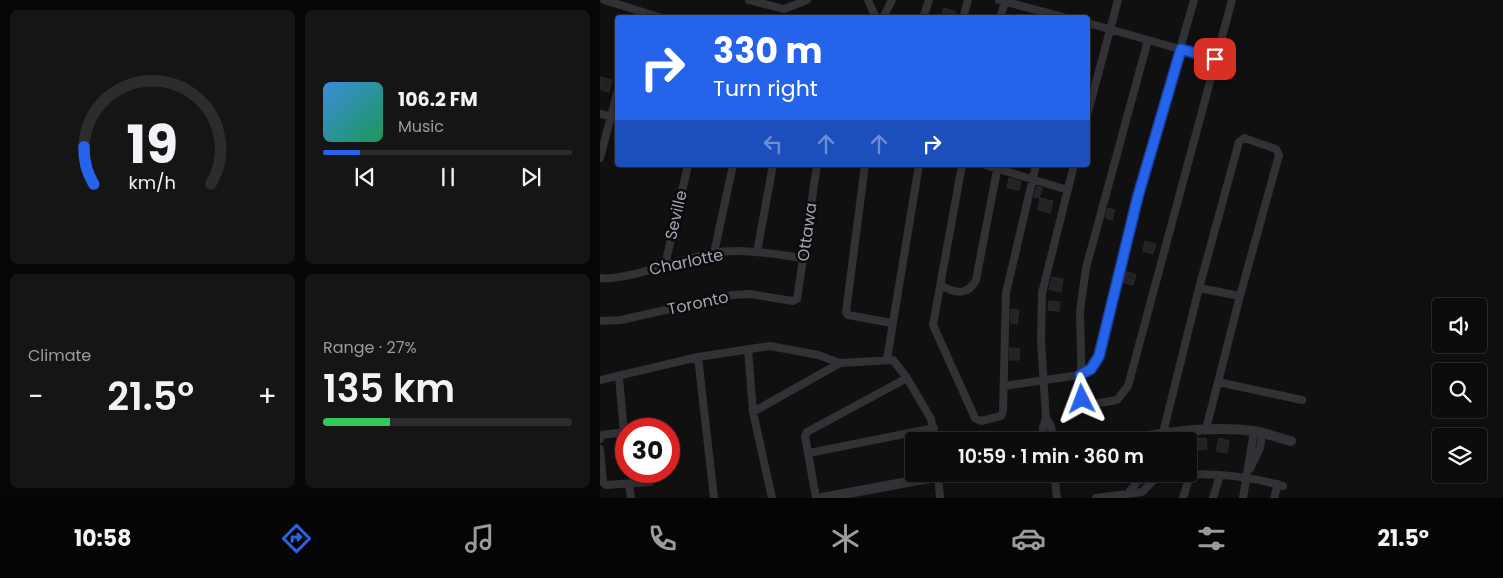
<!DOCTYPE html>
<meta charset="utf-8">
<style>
:root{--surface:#0c0c0d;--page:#151516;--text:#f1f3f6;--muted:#9a9b9d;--line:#2c2c2e;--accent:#2563eb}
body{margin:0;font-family:Poppins,sans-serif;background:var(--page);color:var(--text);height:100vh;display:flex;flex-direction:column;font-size:19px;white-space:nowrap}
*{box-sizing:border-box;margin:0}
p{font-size:16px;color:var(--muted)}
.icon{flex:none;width:28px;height:28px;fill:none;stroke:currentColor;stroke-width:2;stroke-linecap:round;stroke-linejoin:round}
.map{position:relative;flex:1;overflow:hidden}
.details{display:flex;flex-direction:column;gap:10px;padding:10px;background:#070707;width:600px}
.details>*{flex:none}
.hud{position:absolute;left:15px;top:15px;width:475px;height:152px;border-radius:5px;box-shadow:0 2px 8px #0003,0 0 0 1px var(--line);background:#2563eb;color:#fff;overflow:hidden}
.fabs{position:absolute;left:832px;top:298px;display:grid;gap:10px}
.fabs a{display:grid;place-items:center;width:55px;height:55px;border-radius:5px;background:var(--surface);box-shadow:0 2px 8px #0003,0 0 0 1px var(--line);font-size:25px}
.speed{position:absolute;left:15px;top:418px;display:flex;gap:10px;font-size:25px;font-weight:700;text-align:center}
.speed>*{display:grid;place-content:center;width:65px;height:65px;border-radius:50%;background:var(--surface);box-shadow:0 2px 8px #0003,0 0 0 1px var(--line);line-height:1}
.speed .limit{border:8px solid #d22;background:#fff;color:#111}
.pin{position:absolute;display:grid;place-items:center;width:42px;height:42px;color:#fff;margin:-21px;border-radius:10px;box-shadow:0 2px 8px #0006}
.me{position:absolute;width:55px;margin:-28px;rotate:357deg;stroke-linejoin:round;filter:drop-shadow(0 0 4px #0008)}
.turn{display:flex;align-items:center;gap:18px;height:105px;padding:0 15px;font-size:22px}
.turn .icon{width:65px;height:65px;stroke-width:2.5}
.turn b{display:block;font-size:35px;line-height:42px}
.lanes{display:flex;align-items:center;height:48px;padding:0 15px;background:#0003;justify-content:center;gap:25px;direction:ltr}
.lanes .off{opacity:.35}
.big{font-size:38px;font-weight:600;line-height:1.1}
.details .card{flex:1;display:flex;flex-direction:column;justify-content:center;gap:8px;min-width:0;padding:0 18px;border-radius:8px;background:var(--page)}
.details .dial{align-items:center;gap:0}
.dial svg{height:130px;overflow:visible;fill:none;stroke:var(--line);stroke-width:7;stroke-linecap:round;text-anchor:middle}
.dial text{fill:var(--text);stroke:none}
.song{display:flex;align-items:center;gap:15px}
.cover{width:60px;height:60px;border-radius:8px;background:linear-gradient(135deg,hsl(210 70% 55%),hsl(150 70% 35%))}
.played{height:5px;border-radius:2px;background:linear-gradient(90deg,var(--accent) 15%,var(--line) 15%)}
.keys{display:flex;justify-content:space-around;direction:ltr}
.heat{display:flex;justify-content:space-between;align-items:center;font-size:28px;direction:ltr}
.charge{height:8px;border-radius:4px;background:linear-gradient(90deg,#34c759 27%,var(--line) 0)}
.details .tiles{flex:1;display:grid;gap:10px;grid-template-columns:repeat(2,1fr)}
.trip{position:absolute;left:305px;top:432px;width:292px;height:50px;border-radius:5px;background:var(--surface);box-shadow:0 2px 8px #0003,0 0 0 1px var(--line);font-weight:600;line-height:50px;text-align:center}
.tabs{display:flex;height:80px;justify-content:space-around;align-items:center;background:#050505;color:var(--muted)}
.tabs .icon{width:35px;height:35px}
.tabs .on{color:var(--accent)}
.tabs b{font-size:22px;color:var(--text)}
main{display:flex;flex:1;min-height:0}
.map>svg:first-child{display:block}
.building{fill:#232325;stroke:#2a2a2d}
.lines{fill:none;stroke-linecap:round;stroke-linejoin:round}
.minor{stroke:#313136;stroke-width:8}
.tertiary{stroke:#313136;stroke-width:10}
.route-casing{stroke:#184099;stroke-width:12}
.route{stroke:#2563eb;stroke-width:9}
.labels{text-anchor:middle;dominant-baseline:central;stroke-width:5;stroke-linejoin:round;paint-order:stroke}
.street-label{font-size:16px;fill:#a1a5b2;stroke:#0b0b0c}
</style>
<main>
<section class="details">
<div class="tiles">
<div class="card dial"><svg viewBox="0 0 100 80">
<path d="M14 69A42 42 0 1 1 86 69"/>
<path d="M14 69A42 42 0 0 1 8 46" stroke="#2563eb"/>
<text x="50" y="56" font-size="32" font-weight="700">19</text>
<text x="50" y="72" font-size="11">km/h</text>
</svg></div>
<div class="card">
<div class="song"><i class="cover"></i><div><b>106.2 FM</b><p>Music</p></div></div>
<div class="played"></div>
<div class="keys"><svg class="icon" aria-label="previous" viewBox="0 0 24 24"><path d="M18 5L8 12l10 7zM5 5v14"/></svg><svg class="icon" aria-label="pause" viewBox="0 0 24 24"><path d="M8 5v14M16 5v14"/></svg><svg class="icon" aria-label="next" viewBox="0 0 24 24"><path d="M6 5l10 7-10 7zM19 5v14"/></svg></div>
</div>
<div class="card"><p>Climate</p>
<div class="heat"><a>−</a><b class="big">21.5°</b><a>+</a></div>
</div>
<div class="card"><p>Range · 27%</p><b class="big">135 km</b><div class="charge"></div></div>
</div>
</section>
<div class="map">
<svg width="903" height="498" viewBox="0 0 903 498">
<rect width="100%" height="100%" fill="#101011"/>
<!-- building -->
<path class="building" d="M344 8 356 12 354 18H341Z
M0 77 12 80 9 92 0 89Z
M409 178 421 182 419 190 407 188Z
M437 186 442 188 439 198 434 197Z
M440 198 453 201 450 213 438 210Z
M508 208 515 210 512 220 505 218Z
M545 241 556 244 553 254 543 251Z
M525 271 536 275 533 285 523 282Z
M452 277 463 279 461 292 449 289Z
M449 301 460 302 459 311 448 310Z
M411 309 419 310 417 324 411 323Z
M410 348 420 349 419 360H410Z
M606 438 607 449 598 450 596 439Z
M619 438 629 441 627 453 616 451Z"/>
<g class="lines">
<!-- minor -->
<path class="minor" d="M4 0 62 18
M149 0 184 9 207 0
M268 0 276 18
M399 0 467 18
M283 18 292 0
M323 18 329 0
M363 18 368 0
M400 18 405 2
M488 23 615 59
M548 40 486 268 480 311 482 399 488 405 517 400 528 386 632 0
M488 112 518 0
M0 114 18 118
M0 158 18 90
M265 165 246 312 248 315 292 323
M362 165 333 325 375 418 381 421 401 416 403 411 406 293 436 165
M385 165 468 190
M157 252 173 165
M114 253 133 165
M65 265 88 165
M0 278C23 282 84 258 112 253 141 248 174 254 203 258
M342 286C357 294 368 295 376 280L398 165
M0 321 21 320 132 295 150 294 193 301 197 299 217 165
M148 349 153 412 172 498
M98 357 114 498
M287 359 319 165
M19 377 24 433
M0 380 98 357 170 346 218 355 240 363 293 360 307 378 331 419 335 441
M618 382 702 400
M404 386 480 375 491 369 499 356 538 196 594 0
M153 412 240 363
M446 418 451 426 454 441
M606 429 640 296 679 155 676 149 644 138 639 142 599 288 640 296
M563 433 599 288
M0 439 2 435 26 432
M444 441 443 427 446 418 441 341 442 293 474 165
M0 449 3 482 6 485 50 482 53 479 52 471
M209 453 334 428
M650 469 660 448 662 433
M338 474 340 498
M454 474 457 498
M29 485 31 498
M529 492 538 481 544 479C589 471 639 473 683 486
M216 498 205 436 207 432 307 378
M496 498 542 492 556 478
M583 498 590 475
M613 498 620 475
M643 498 654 431
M674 498 678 484"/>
<!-- tertiary -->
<path class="tertiary" d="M519 441C563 433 609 425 654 431 666 433 679 438 691 441
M222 498 351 474"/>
</g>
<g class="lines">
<defs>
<path id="route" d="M482 399 480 375 491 369 499 356 538 196 581 49 615 59"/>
</defs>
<!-- route casing -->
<use href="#route" class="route-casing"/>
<!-- route -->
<use href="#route" class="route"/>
</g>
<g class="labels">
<!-- street labels -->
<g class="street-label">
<text transform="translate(76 215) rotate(-77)">Seville</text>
<text transform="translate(207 232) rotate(-82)">Ottawa</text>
<text transform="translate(86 262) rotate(-12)">Charlotte</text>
<text transform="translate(98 303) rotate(-12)">Toronto</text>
</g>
</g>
</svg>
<div class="fabs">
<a><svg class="icon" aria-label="sound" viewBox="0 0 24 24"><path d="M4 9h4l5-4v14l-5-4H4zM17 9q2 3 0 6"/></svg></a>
<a><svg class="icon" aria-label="search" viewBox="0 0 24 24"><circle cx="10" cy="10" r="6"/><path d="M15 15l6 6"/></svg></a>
<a><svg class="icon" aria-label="layers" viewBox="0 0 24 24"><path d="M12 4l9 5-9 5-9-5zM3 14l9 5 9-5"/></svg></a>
</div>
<div class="speed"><div class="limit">30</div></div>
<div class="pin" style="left:615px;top:59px;background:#d93025"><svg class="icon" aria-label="arrive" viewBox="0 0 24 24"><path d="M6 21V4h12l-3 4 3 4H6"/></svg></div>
<svg class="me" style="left:482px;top:399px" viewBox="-20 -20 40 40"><path d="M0-17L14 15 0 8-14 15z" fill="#2563eb" stroke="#fff" stroke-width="4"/></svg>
<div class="trip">10:59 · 1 min · 360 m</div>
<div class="hud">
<div class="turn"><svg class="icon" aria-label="right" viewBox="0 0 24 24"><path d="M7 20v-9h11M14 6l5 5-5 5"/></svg><div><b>330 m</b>Turn right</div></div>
<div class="lanes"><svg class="icon off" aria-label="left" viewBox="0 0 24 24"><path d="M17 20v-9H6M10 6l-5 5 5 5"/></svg><svg class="icon off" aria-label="ahead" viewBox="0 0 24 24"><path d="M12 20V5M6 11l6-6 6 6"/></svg><svg class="icon off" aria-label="ahead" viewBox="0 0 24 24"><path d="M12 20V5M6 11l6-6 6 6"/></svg><svg class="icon" aria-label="right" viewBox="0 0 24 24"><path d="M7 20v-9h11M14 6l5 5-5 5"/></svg></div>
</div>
</div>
</main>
<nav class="tabs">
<b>10:58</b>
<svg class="icon on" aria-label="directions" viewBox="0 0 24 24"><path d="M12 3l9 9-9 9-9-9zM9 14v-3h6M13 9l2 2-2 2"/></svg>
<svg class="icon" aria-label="music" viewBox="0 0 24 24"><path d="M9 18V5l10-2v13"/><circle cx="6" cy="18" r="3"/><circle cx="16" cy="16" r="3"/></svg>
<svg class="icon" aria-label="phone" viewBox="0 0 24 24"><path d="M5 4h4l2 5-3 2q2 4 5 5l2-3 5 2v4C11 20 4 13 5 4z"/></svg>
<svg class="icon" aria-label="climate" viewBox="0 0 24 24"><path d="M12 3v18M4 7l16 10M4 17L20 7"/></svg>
<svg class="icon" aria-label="car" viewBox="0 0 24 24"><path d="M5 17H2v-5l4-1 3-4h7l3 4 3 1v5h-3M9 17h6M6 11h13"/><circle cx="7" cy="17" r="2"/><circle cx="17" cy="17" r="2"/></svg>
<svg class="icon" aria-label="filters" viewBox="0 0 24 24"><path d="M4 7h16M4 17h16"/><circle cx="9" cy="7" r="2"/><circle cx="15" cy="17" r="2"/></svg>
<b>21.5°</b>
</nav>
